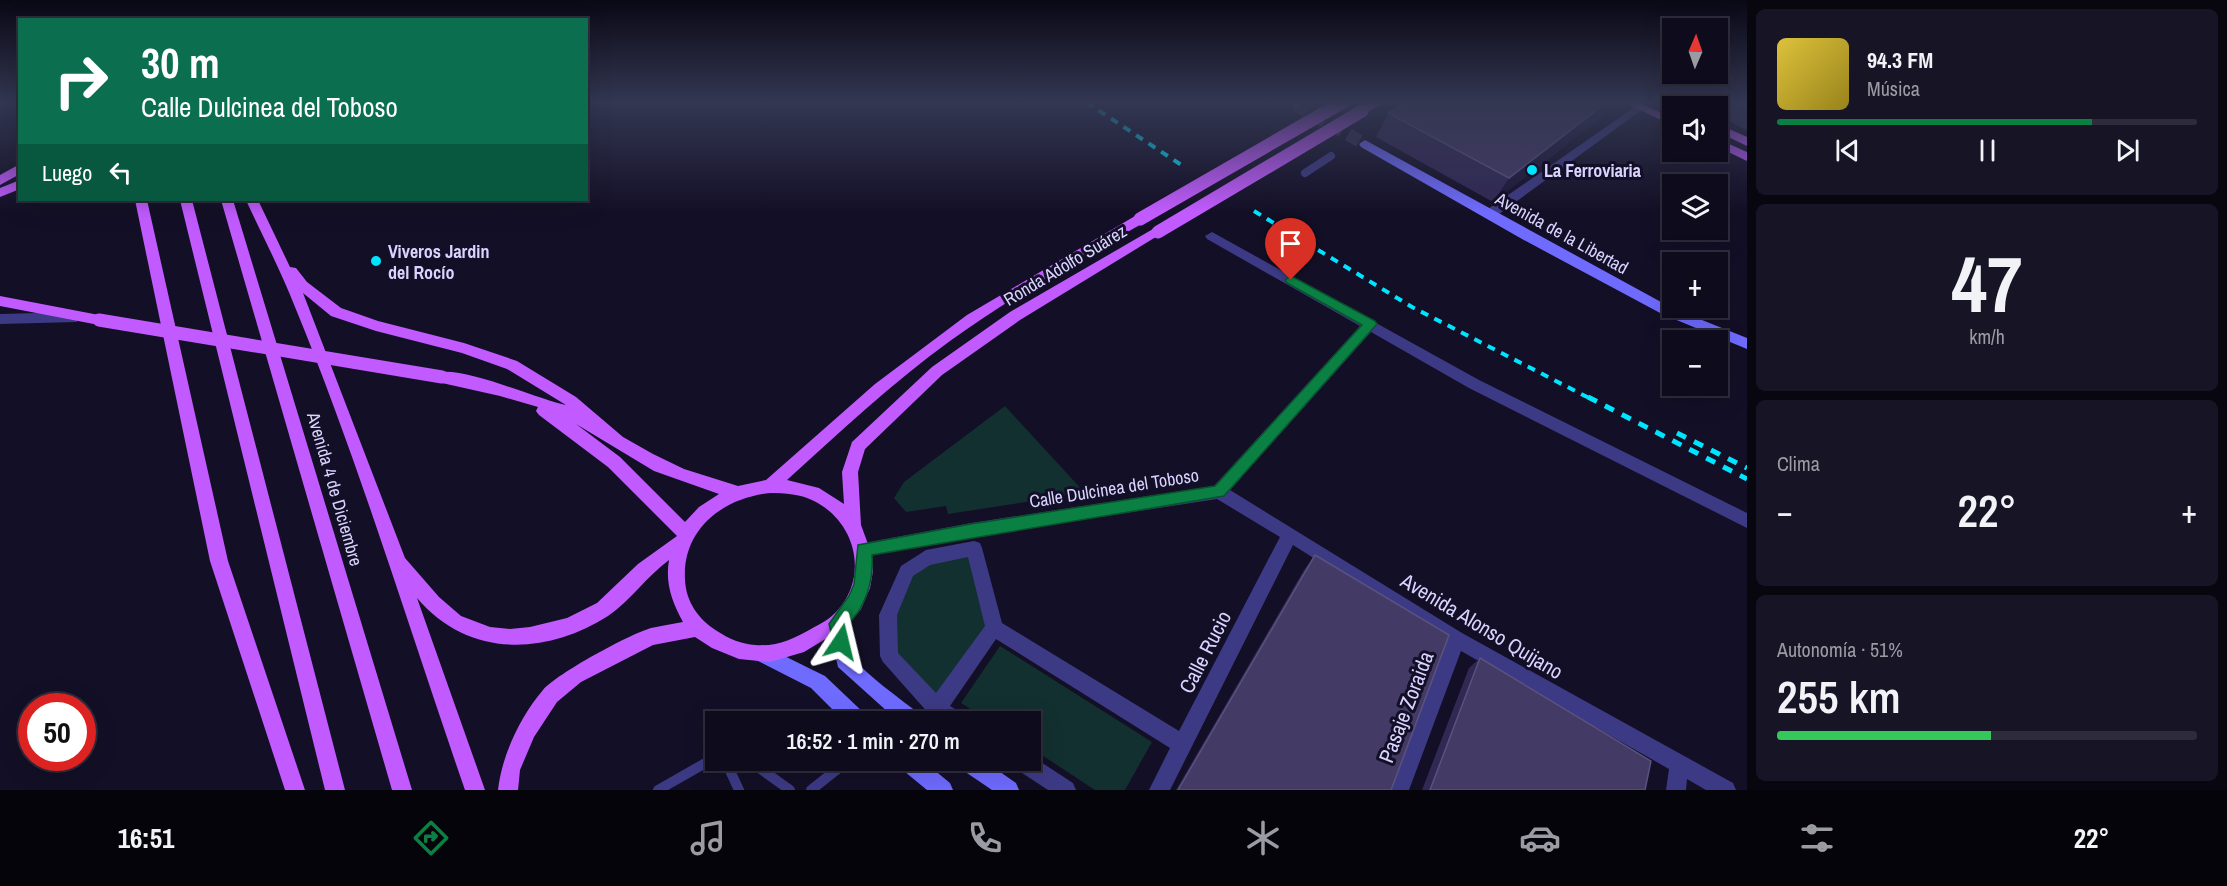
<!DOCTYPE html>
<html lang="es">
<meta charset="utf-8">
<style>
:root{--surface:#0e0b1c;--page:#171425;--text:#f1f3f6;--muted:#9b9ba3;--line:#2e2b3b;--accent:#0b8043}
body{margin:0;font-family:"Archivo Narrow",sans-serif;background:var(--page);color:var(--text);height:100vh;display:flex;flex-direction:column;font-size:22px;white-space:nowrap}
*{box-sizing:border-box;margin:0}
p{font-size:20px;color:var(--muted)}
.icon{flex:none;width:33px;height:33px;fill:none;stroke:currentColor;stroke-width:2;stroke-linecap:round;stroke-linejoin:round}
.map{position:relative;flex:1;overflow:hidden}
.details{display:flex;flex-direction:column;gap:9px;padding:9px;background:#08060f;width:480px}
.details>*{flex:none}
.hud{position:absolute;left:18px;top:18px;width:570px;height:183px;border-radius:0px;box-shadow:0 6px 24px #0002,0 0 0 2px var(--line);background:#0b6e4f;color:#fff;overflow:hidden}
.needle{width:39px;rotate:2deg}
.buttons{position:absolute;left:1662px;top:18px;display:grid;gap:12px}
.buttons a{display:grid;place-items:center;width:66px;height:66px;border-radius:0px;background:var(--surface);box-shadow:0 6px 24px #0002,0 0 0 2px var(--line);font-size:30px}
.speed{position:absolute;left:18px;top:693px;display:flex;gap:12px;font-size:30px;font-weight:700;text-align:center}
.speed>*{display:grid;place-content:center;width:78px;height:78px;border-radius:50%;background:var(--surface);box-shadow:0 6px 24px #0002,0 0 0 2px var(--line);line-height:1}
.speed .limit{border:9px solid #d22;background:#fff;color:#111}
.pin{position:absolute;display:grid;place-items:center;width:51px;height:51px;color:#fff;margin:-62px -26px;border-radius:50% 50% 50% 0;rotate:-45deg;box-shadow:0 0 6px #0007}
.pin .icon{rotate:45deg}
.me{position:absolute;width:66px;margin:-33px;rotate:10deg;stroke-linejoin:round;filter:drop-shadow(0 0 4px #0008)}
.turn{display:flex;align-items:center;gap:21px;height:126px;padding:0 24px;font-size:27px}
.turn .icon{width:78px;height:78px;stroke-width:2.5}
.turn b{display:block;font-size:42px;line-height:51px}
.then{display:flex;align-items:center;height:57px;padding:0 24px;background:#0003;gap:12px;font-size:22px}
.big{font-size:45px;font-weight:600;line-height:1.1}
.details .card{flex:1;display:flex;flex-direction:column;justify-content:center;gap:9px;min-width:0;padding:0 21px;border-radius:9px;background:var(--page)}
.details .dial{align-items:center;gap:0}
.dial b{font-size:78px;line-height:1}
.song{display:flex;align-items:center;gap:18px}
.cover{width:72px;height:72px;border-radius:9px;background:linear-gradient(135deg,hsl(50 70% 55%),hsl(50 70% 35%))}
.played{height:6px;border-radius:3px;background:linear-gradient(90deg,var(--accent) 75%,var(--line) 75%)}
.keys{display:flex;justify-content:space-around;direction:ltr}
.heat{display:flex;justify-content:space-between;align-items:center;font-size:33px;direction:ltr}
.charge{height:9px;border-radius:4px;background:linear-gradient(90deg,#34c759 51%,var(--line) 0)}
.trip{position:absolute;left:705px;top:711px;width:336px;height:60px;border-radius:0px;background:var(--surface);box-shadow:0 6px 24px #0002,0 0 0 2px var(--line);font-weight:600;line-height:60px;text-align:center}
.tab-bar{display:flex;height:96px;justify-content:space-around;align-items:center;background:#06040b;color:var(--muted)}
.tab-bar .icon{width:42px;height:42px}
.tab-bar .on{color:var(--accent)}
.tab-bar b{font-size:27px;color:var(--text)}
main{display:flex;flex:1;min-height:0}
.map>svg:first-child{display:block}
.green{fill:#12302f}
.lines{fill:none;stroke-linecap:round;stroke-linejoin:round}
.secondary-tunnel{stroke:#312d47;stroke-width:13;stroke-dasharray:13 7;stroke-linecap:butt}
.lane-far1{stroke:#3d3a85;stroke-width:8}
.lane{stroke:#3d3a85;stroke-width:10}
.street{fill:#3d3a85;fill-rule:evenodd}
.secondary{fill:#6f6bff;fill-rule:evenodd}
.primary{fill:#c25bff;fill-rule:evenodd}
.rail-far1{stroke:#00e5ff;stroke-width:4;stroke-dasharray:8 7;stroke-linecap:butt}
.rail{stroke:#00e5ff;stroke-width:5;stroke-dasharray:10 9;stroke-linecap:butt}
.primary-bridge{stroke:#c25bff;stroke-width:13}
.wall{fill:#312854}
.shaded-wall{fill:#1d163a}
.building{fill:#433a66;stroke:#5a527e;stroke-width:1.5}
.route{fill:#0b8043;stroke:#07532c;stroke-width:1.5}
.poi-dot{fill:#00e5ff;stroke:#130f26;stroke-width:2}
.labels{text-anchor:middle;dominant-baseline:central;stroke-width:6;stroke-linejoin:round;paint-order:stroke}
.poi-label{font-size:18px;font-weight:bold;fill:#d9d4ff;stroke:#130f26;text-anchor:start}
.street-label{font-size:18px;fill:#d9d4ff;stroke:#130f26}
.near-street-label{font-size:21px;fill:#d9d4ff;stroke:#130f26}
</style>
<main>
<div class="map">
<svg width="1747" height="790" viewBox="0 0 1747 790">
<rect width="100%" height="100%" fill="#130f26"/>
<!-- green -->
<path class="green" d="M1005 406 1085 493 948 514 946 506 906 512 894 498 904 482Z
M974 548 994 628 937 708 889 656 888 615 907 571Z
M1000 646 1152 742 1125 790H1095L1031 748 1030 722 989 721 961 703Z"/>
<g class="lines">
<!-- secondary-tunnel -->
<path class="secondary-tunnel" d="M1296 105 1365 144"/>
<!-- lane-far1 -->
<path class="lane-far1" d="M1305 173 1331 156"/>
<!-- lane -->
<path class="lane" d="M725 760 739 790
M748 760 790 790
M658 790 716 757
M811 790 849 760"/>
<!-- street -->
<path class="street" d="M1639 104 1645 107 1643 109 1495 217H1485L1484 214 1485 211Z
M1212 232 1479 380 1747 513V528L1469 388 1371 332 1230 490 1462 633 1733 783 1736 790H1706L1687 779 1686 790H1666L1669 769 1461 651 1409 790H1389L1446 642 1293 545 1170 790H1149L1170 748 996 639 950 706 965 715 967 722H941L930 715 883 662 880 656 879 615 901 566 926 550 974 541 980 543 982 548 1002 623 1179 731 1280 537 1217 499 971 537 864 557 858 555 856 550 858 545 864 543 971 523 1214 486 1360 326 1207 239 1205 236ZM968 557 985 626 936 693 898 653 897 615 913 576 930 565Z
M76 312 83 317 76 322 0 324V314Z
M1030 755 1073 783 1076 790H1048L1013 767 1010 760H1030Z"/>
<!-- secondary -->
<path class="secondary" d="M1286 102H1299L1302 105 1296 108Z
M1365 140 1672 308 1747 338V349L1662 314 1522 239 1361 147 1359 144Z
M837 616 843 618C849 630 847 644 852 655 858 669 907 704 921 715L923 722H899L838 667 828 624 831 618Z
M762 645 825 676 866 715 868 722H845L811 688 756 660 753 654 756 648Z
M896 760H922L950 783 953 790H927L899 767Z
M955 760H983L1016 783 1019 790H992L958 767Z"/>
<!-- primary -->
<path class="primary" d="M1371 102H1385L1366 113H1358V109Z
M1623 102H1638L1672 118V125Z
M1656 102H1671L1677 106H1672V110Z
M1718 124 1747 137V146L1718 132Z
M1718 139 1747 152V161L1718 147Z
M20 164V174L0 185V175Z
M20 180V189L0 197V188Z
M135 200H147L228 561 305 790H285L210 561Z
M180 200H192L345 790H325Z
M221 200H233L412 790H392Z
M246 200H258L290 267 296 268 307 282 341 308 378 321 464 343 517 361 576 397 623 437 653 454 684 469 738 486 766 480 875 384 967 315 1135 216H1145L1146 219 1145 222C1079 260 1012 296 950 341 892 383 840 432 787 480L819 488 844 504 842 472 852 442 932 367 1010 312 1153 229H1163L1164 232 1020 320 942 375 865 449 858 472 861 525 872 555 873 571 870 588 861 609 847 626 804 652 770 662 739 659 712 648 695 637 653 645 581 682 557 702 534 737 520 770 518 790H498C502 755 520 717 543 690 558 673 628 635 651 628 661 626 672 624 683 622 672 602 665 583 669 560 647 576 630 601 608 616 545 656 468 658 417 598L485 790H465C409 629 360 465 295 307 281 271 262 235 246 200ZM303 293 331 316 376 331 462 353 507 369 566 405C543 401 461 365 437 373L435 377 437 381 442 383 500 396 538 407 536 411 539 415 608 467 677 536 638 564 597 603 567 618 530 627 510 629 490 627 461 616 439 597 405 558ZM576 424 654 471 719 494 699 507 685 522 620 457ZM770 493C785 493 801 494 814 501 856 522 869 576 837 611 830 619 820 624 811 629 793 639 777 647 755 645 742 644 729 639 717 631 699 620 686 602 685 580 682 529 723 498 770 493Z
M0 296 99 315 106 320 99 325 0 306Z"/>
<!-- rail-far1 -->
<path class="rail-far1" d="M1086 102 1186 168
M1254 211 1412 307 1591 399"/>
<!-- rail -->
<path class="rail" d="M1588 397 1747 479
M1677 433 1747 468"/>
<!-- primary-bridge -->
<path class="primary-bridge" d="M1140 219 1343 102
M1158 232 1362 111
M99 320 442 377"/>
</g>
<!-- wall -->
<path class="wall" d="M1685 102H1747V130L1718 116V106H1695Z
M1615 107 1493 202 1376 137 1388 113Z
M1315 555 1391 790H1176L1304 570Z
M1480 658 1645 790H1422L1469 668Z"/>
<!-- shaded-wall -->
<path class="shaded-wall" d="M1607 102H1618L1615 107 1493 202 1509 178Z"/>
<!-- building -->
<path class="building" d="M1406 102H1607L1509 178 1388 113Z
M1737 102H1747V106Z
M1315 555 1449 635 1391 790H1178Z
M1480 658 1651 761 1645 790H1430Z"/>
<!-- sky -->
<linearGradient id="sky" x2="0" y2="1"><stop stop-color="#0a0815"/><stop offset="0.48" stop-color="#333752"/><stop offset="1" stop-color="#333752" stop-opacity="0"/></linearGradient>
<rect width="1747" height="213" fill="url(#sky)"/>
<!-- route -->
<path class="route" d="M1291 276 1375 321 1377 324 1224 496 872 555C874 581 865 609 846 626L849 642 846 648 841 650 835 648 829 624 849 596 854 584 858 545 971 524 1215 486 1362 325 1287 283 1285 280Z"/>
<!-- markers -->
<g class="poi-dot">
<circle cx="1532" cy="170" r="6"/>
<circle cx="376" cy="261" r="6"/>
</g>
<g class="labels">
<!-- poi labels -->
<g class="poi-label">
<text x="1544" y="170">La Ferroviaria</text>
<text x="388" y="251">Viveros Jardin<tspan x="388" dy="21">del Rocío</tspan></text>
</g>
<!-- street labels -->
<g class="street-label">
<text transform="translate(1562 233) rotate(29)">Avenida de la Libertad</text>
<text transform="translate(1065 265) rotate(-31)">Ronda Adolfo Suárez</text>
<text transform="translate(1114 488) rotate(-9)">Calle Dulcinea del Toboso</text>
<text transform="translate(335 489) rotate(74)">Avenida 4 de Diciembre</text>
</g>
<!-- near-street labels -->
<g class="near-street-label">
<text transform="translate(1482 626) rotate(31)">Avenida Alonso Quijano</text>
<text transform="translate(1205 652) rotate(-63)">Calle Rucio</text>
<text transform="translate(1406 707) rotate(-69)">Pasaje Zoraida</text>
</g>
</g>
</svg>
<div class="buttons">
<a><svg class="needle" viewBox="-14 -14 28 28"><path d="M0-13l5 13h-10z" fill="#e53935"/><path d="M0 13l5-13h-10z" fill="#9b9ba3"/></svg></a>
<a><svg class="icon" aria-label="sound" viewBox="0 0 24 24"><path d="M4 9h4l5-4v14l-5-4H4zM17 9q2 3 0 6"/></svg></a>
<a><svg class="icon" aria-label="layers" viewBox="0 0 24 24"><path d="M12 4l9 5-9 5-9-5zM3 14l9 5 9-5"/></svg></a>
<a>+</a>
<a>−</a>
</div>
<div class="speed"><div class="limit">50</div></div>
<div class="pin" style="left:1291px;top:280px;background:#d93025"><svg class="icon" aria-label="arrive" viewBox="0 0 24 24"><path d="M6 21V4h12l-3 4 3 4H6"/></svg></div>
<svg class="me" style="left:841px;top:642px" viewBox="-20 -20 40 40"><path d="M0-17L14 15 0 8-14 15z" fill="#0b8043" stroke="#fff" stroke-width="4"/></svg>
<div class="trip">16:52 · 1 min · 270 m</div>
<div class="hud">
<div class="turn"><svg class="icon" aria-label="right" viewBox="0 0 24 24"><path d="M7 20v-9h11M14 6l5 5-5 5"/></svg><div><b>30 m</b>Calle Dulcinea del Toboso</div></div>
<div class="then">Luego<svg class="icon" aria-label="left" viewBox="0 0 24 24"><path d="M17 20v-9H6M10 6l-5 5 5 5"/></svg></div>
</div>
</div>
<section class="details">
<div class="card">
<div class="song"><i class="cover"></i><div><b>94.3 FM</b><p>Música</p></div></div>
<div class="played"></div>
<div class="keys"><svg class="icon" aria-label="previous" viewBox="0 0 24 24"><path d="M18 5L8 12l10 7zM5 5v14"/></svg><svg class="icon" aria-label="pause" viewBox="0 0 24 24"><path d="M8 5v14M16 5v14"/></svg><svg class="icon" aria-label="next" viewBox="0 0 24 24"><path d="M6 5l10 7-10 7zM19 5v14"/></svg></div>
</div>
<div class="card dial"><b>47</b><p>km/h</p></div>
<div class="card"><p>Clima</p>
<div class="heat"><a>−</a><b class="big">22°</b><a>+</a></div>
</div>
<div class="card"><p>Autonomía · 51%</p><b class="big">255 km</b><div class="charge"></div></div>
</section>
</main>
<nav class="tab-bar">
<b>16:51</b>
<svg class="icon on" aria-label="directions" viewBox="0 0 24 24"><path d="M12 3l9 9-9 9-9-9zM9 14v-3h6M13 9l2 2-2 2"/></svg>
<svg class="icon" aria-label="music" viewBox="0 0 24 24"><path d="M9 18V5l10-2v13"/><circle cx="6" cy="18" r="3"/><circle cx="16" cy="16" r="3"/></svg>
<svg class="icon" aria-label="phone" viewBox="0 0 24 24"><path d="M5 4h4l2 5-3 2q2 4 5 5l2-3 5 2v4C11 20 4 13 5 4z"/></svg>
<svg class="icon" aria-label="climate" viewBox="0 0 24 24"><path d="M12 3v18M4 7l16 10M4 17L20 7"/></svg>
<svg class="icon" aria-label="car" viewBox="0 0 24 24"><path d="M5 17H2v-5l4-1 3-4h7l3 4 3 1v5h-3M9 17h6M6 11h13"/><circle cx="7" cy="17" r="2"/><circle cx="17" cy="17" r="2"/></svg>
<svg class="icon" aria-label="filters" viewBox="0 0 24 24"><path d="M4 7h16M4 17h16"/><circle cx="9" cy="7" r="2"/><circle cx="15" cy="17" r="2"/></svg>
<b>22°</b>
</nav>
